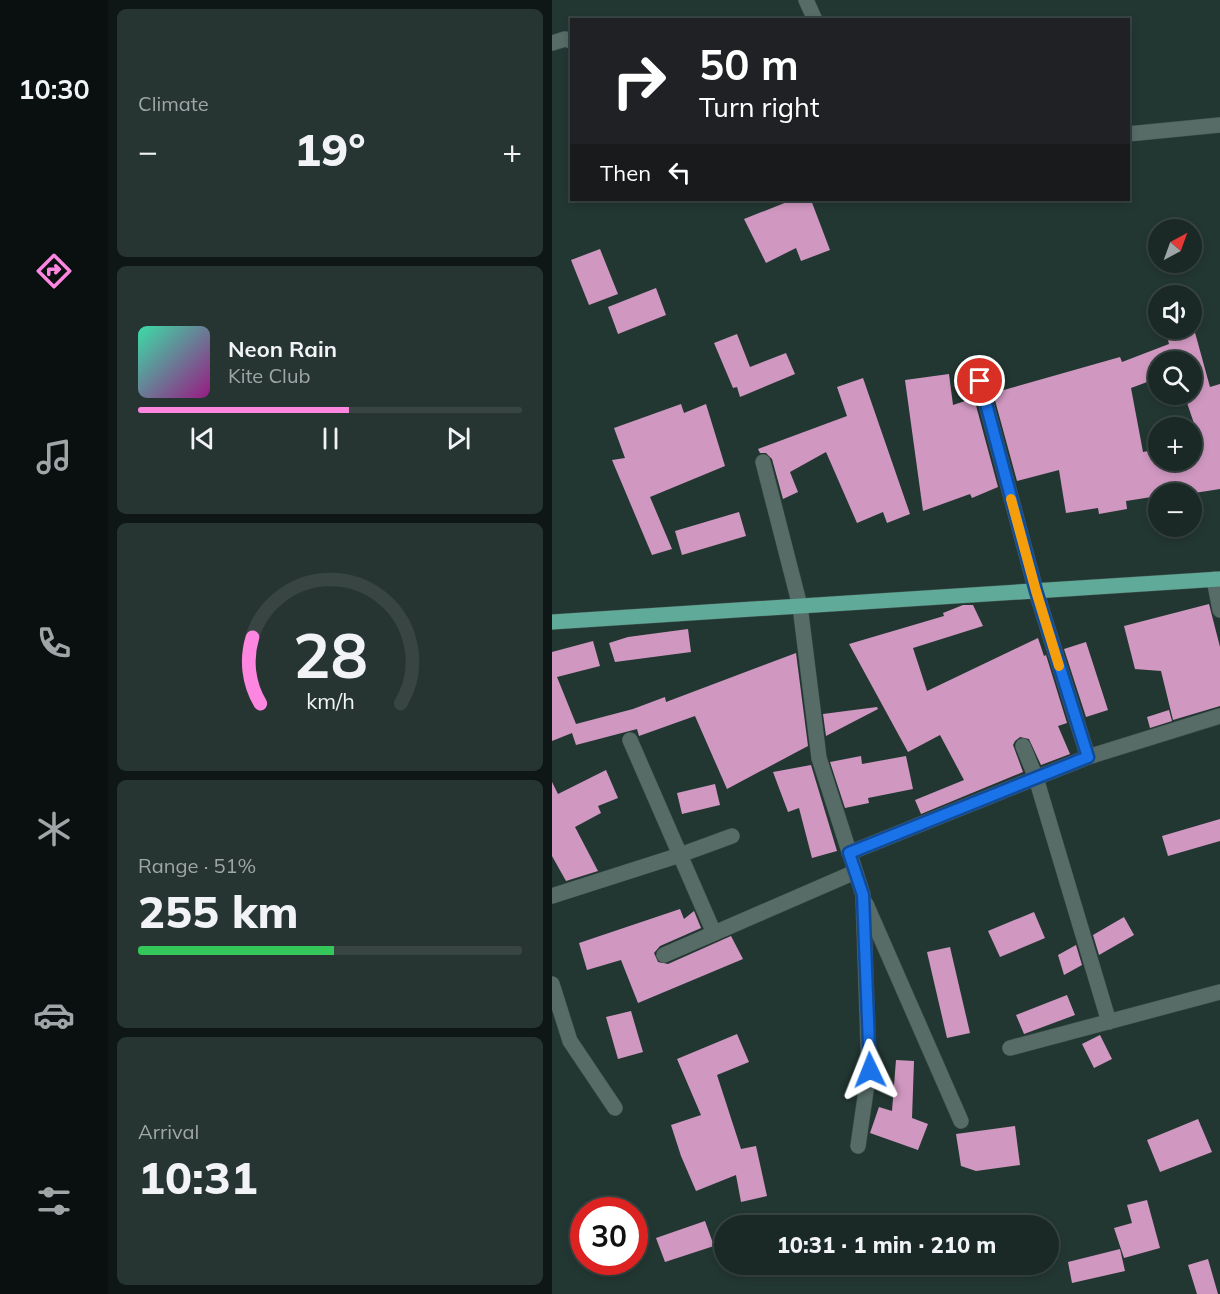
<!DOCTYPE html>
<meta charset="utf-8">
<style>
:root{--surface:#1a2926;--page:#273532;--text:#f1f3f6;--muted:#9fa6a7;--line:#384543;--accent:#fd86e1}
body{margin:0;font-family:Mulish,sans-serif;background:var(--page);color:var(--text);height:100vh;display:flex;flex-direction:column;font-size:22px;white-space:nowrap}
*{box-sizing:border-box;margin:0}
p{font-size:20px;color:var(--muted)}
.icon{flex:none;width:33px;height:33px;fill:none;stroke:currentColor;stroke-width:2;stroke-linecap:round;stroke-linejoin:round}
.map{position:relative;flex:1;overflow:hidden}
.drawer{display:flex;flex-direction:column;gap:9px;padding:9px;background:#0e1715;width:444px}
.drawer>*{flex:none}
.top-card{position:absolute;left:18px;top:18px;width:560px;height:183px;border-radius:0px;box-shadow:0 3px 9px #0003,0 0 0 2px var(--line);background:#202124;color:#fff;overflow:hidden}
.needle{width:39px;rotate:41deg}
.fabs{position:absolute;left:596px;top:219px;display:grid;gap:12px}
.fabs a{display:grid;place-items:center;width:54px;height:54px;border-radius:50%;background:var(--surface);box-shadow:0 3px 9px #0003,0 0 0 2px var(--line);font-size:30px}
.speed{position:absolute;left:18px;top:1197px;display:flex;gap:12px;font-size:30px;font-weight:700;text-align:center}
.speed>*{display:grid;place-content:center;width:78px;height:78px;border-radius:50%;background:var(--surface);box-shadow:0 3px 9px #0003,0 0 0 2px var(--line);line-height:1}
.speed .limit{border:9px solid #d22;background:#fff;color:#111}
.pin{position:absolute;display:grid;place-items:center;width:51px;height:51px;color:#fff;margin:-26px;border:3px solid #fff;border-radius:50%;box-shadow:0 2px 6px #0007}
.me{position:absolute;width:66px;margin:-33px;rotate:358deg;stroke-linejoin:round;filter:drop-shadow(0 0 4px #0008)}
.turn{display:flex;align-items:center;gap:21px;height:126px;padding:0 30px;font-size:27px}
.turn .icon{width:78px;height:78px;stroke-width:2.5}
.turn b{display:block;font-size:42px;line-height:51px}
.then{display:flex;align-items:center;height:57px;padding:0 30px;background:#0003;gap:12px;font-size:22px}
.big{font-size:45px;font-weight:800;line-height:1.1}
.drawer .tile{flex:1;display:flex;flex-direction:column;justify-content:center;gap:9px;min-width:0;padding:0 21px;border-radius:9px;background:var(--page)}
.drawer .dial{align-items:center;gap:0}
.dial svg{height:156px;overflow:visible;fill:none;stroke:var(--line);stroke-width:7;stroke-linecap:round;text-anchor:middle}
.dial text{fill:var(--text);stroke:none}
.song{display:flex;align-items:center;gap:18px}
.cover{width:72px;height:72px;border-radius:9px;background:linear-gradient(135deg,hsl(160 70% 55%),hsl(310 70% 35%))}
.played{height:6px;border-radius:3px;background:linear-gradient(90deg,var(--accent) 55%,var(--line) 55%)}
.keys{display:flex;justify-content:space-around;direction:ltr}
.heat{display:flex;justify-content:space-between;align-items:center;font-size:33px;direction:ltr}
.charge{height:9px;border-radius:4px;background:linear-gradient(90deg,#34c759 51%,var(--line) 0)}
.trip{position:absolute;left:162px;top:1215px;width:345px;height:60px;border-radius:30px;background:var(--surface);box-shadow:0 3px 9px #0003,0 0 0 2px var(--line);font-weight:800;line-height:60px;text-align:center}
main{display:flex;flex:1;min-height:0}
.tab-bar{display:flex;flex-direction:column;width:108px;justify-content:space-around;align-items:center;background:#0a100f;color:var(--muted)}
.tab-bar .icon{width:42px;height:42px}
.tab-bar .on{color:var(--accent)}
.tab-bar b{font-size:27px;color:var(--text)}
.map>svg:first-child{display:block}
.building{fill:#d098c1;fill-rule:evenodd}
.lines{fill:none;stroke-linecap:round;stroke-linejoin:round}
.minor-casing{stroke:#41524e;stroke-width:16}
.primary-casing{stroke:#41524e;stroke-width:16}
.minor{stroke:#576c67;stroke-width:15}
.primary{stroke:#5faa99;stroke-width:15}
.route-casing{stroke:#114b97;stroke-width:15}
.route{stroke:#1a73e8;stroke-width:10}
.slow{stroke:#f59e0b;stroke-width:10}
</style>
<main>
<nav class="tab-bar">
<b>10:30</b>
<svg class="icon on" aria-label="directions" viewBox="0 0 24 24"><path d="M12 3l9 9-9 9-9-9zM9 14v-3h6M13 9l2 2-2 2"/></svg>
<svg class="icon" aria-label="music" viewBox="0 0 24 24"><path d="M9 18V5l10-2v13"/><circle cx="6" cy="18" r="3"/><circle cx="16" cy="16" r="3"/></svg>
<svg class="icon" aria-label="phone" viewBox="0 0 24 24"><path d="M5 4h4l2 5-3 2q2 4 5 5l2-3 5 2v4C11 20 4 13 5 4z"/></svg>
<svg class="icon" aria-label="climate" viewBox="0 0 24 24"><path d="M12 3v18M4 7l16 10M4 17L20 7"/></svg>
<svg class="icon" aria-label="car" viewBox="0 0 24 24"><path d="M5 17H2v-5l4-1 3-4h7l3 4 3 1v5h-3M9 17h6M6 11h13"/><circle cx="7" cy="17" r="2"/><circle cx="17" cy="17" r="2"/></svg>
<svg class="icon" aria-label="filters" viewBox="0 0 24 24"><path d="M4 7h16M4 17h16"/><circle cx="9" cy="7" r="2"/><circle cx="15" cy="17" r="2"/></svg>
</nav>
<section class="drawer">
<div class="tile"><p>Climate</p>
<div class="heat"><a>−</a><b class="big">19°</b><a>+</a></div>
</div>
<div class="tile">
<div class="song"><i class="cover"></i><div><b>Neon Rain</b><p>Kite Club</p></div></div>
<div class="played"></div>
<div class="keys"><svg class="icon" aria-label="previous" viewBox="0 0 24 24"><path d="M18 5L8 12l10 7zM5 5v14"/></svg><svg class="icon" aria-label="pause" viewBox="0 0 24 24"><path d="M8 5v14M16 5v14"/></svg><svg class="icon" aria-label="next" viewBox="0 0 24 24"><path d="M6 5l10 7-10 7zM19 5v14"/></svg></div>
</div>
<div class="tile dial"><svg viewBox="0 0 100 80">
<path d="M14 69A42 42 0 1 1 86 69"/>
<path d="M14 69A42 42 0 0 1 10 35" stroke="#fd86e1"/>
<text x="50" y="56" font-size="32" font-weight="700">28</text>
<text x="50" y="72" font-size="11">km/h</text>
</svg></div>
<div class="tile"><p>Range · 51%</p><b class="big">255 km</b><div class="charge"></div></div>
<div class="tile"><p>Arrival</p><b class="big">10:31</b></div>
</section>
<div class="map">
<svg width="668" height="1294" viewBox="0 0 668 1294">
<rect width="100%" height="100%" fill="#233732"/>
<!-- building -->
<path class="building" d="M240 200H259L278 250 249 261 244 248 214 263 192 219Z
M48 249 66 294 37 305 19 260Z
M104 288 114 315 66 334 56 307Z
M639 318 658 387 668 384V489L636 494H606V496L574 501 575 509 547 514 546 508 514 513 507 470 465 481 441 393 568 357 570 362 617 344 613 328H639ZM606 362H639V394H632L648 441 639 442V460H606V449L591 452 579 388 606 378Z
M185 334 198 367 234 353 243 374 188 397 185 387 181 388 162 343Z
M397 374 401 405 422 398 446 487 420 498 418 494 371 511 353 380Z
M311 378 358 514 335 523 331 512 305 523 274 452 238 472 246 492 231 499 220 459 214 453H208L206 449 295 416 285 387Z
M129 404 132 413 154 404 173 466 98 497 120 549 100 555 60 460 73 458 62 428Z
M187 512 194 536 130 555 123 531Z
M657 604 668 647V706L621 720 609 671 583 669 572 626Z
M411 605H421L431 626 361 648 375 691 486 638 492 656 494 655 515 723 506 726 518 754 489 765 477 739 468 737 463 741 461 745 471 772 369 814 363 800 412 780 388 735 356 752 297 644 392 616 391 613Z
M136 629 139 652 63 662 57 643 76 637Z
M41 641 48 666 5 677 24 724 81 709 113 697 114 702 244 653 256 746 175 789 143 716 87 736 85 729 24 745 20 733 0 741V652Z
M534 642 556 710 534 717 512 649Z
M325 707 326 709 274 736 271 714Z
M617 710 620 721 598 728 595 717Z
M309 756 310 764 354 756 361 789 316 798 317 803 293 808 278 762Z
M259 765 285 851 260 858 247 808 236 812 221 772Z
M54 770 66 798 46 806 49 813 23 827 46 871 14 881 0 856V782L6 794Z
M163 784 168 805 130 814 125 793Z
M668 819V841L616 856 610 836Z
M128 909 132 919 142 911 149 928 108 946 102 953 106 962 116 964 179 936 191 959 86 1003 69 960 35 970 27 943Z
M482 912 493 938 448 957 436 931Z
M572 917 582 935 547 955 541 935Z
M524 945 530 965 512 975 506 955Z
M398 947 418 1033 395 1038 375 952Z
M515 995 523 1015 472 1034 464 1015Z
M79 1011 91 1052 66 1059 54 1017Z
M185 1034 197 1062 165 1075 189 1149 204 1146 215 1196 189 1202 184 1175 144 1191 129 1156 119 1125 149 1115 125 1059Z
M548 1035 560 1059 542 1068 530 1044Z
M344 1060 362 1061 360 1118 376 1124 366 1150 318 1133 327 1107 340 1111Z
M646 1119 660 1152 608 1172 595 1140Z
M463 1126 468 1165 424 1171 409 1166 404 1134Z
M595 1200 608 1248 572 1258 562 1228 580 1223 575 1205Z
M153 1221 162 1246 113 1262 104 1238Z
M568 1249 573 1271 520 1283 516 1262Z
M656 1259 666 1294H645L636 1265Z"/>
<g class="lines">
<defs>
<path id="minor" d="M254 0 263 20
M0 43 13 39 20 41
M576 134 668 125
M428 381 484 591 536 757
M211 462 248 606 267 758 311 895 317 1070 306 1146
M662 579 668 610
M78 740 162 933
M471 746 484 778 557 1022
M297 853 536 757 668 716
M0 896 128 855 180 836
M314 904 409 1121
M112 955 303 872
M0 984 18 1041 63 1108
M458 1048 668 992"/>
<path id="primary" d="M0 622 668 579"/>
</defs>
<!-- minor casing -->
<use href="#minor" class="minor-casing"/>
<!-- primary casing -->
<use href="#primary" class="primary-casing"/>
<!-- minor -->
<use href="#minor" class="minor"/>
<!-- primary -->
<use href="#primary" class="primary"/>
</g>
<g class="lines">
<defs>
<path id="route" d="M318 1070 311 895 297 853 536 757 484 591 428 381"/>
</defs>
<!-- route casing -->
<use href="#route" class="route-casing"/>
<!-- route -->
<use href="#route" class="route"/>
<!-- slow -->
<path class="slow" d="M459 499 484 591 507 666"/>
</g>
</svg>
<div class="fabs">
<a><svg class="needle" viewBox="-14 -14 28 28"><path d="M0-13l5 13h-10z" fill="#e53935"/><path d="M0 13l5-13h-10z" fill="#9fa6a7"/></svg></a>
<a><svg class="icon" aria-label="sound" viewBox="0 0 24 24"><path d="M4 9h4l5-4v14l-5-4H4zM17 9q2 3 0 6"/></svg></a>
<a><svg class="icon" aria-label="search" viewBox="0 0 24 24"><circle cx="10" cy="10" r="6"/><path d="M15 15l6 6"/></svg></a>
<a>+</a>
<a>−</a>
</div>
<div class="speed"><div class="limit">30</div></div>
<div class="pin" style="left:428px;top:381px;background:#d93025"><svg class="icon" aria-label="arrive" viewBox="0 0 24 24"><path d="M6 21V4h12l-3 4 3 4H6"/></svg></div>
<svg class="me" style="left:318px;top:1070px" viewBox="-20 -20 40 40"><path d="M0-17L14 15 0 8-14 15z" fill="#1a73e8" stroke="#fff" stroke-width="4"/></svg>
<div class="trip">10:31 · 1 min · 210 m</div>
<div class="top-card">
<div class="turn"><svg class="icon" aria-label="right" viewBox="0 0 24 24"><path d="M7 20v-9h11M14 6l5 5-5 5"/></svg><div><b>50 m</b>Turn right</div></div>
<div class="then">Then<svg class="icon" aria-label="left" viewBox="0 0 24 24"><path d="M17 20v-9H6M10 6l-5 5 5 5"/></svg></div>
</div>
</div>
</main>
